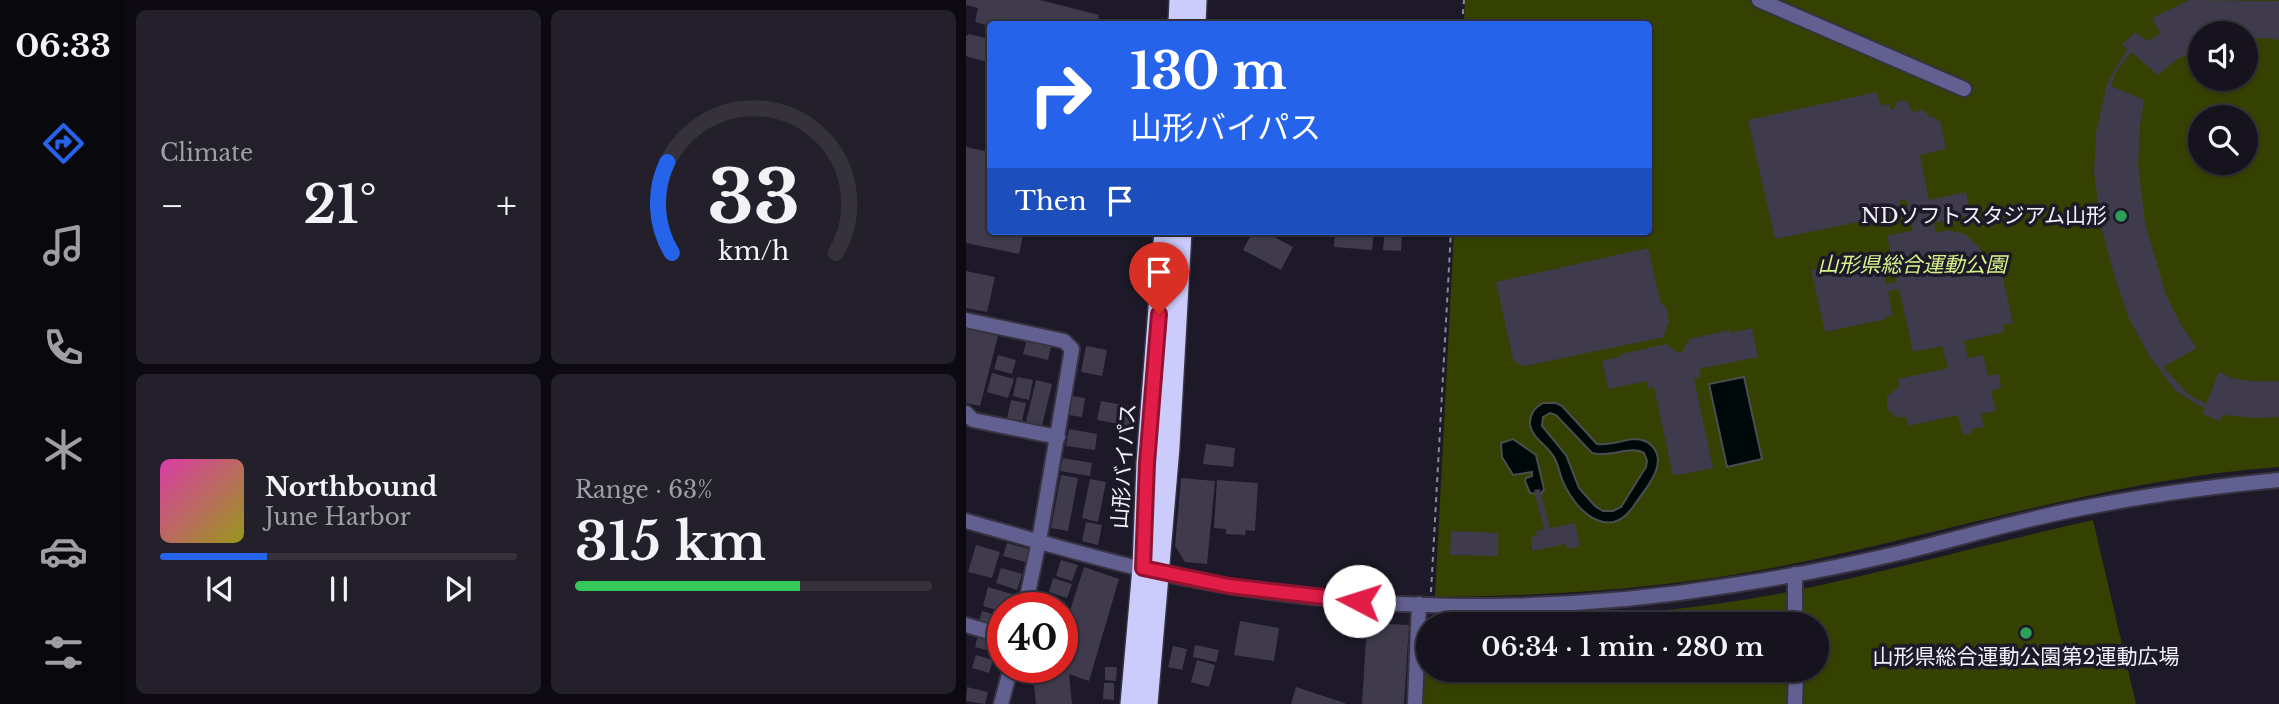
<!DOCTYPE html>
<meta charset="utf-8">
<style>
:root{--surface:#16131e;--page:#23202b;--text:#f1f3f6;--muted:#9e9ea4;--line:#35323c;--accent:#2563eb}
body{margin:0;font-family:"Libre Baskerville","Noto Sans JP",serif;background:var(--page);color:var(--text);height:100vh;display:flex;flex-direction:column;font-size:26px;white-space:nowrap}
*{box-sizing:border-box;margin:0}
p{font-size:23px;color:var(--muted)}
.icon{flex:none;width:38px;height:38px;fill:none;stroke:currentColor;stroke-width:2;stroke-linecap:round;stroke-linejoin:round}
.map{position:relative;flex:1;overflow:hidden}
.details{display:flex;flex-direction:column;gap:10px;padding:10px;background:#0c0a10;width:840px}
.details>*{flex:none}
.hud{position:absolute;left:21px;top:21px;width:665px;height:214px;border-radius:7px;box-shadow:0 2px 5px #0004,0 0 0 2px var(--line);background:#2563eb;color:#fff;overflow:hidden}
.buttons{position:absolute;left:1222px;top:21px;display:grid;gap:14px}
.buttons a{display:grid;place-items:center;width:70px;height:70px;border-radius:50%;background:var(--surface);box-shadow:0 2px 5px #0004,0 0 0 2px var(--line);font-size:35px}
.speed{position:absolute;left:21px;top:592px;display:flex;gap:14px;font-size:35px;font-weight:700;text-align:center}
.speed>*{display:grid;place-content:center;width:91px;height:91px;border-radius:50%;background:var(--surface);box-shadow:0 2px 5px #0004,0 0 0 2px var(--line);line-height:1}
.speed .limit{border:10px solid #d22;background:#fff;color:#111}
.pin{position:absolute;display:grid;place-items:center;width:60px;height:60px;color:#fff;margin:-72px -30px;border-radius:50% 50% 50% 0;rotate:-45deg;box-shadow:0 0 7px #0007}
.pin .icon{rotate:45deg}
.me{position:absolute;width:77px;margin:-38px;rotate:275deg;stroke-linejoin:round;filter:drop-shadow(0 0 5px #0008)}
.turn{display:flex;align-items:center;gap:24px;height:147px;padding:0 28px;font-size:32px}
.turn .icon{width:91px;height:91px;stroke-width:2.5}
.turn b{display:block;font-size:49px;line-height:60px}
.then{display:flex;align-items:center;height:66px;padding:0 28px;background:#0003;gap:14px;font-size:26px}
.big{font-size:52px;font-weight:600;line-height:1.1}
.details .card{flex:1;display:flex;flex-direction:column;justify-content:center;gap:10px;min-width:0;padding:0 24px;border-radius:10px;background:var(--page)}
.details .dial{align-items:center;gap:0}
.dial svg{height:182px;overflow:visible;fill:none;stroke:var(--line);stroke-width:7;stroke-linecap:round;text-anchor:middle}
.dial text{fill:var(--text);stroke:none}
.song{display:flex;align-items:center;gap:21px}
.cover{width:84px;height:84px;border-radius:10px;background:linear-gradient(135deg,hsl(320 70% 55%),hsl(60 70% 35%))}
.played{height:7px;border-radius:4px;background:linear-gradient(90deg,var(--accent) 30%,var(--line) 30%)}
.keys{display:flex;justify-content:space-around;direction:ltr}
.heat{display:flex;justify-content:space-between;align-items:center;font-size:38px;direction:ltr}
.charge{height:10px;border-radius:5px;background:linear-gradient(90deg,#34c759 63%,var(--line) 0)}
.details .tiles{flex:1;display:grid;gap:10px;grid-template-columns:repeat(2,1fr)}
.trip{position:absolute;left:450px;top:612px;width:413px;height:70px;border-radius:35px;background:var(--surface);box-shadow:0 2px 5px #0004,0 0 0 2px var(--line);font-weight:600;line-height:70px;text-align:center}
main{display:flex;flex:1;min-height:0}
.tabs{display:flex;flex-direction:column;width:126px;justify-content:space-around;align-items:center;background:#09080c;color:var(--muted)}
.tabs .icon{width:49px;height:49px}
.tabs .current{color:var(--accent)}
.tabs b{font-size:32px;color:var(--text)}
.map>svg:first-child{display:block}
.green{fill:#344101;fill-rule:evenodd}
.water{fill:#00090a;stroke:#494e52;stroke-width:2;fill-rule:evenodd}
.building{fill:#403b4c}
.lines{fill:none;stroke-linecap:round;stroke-linejoin:round}
.minor-casing{stroke:#373341;stroke-width:18}
.highway-casing{stroke:#373341;stroke-width:24}
.path{stroke:#8d8a97;stroke-width:2;stroke-dasharray:5 5;stroke-linecap:butt}
.minor{stroke:#616090;stroke-width:14}
.highway{stroke:#cbccfc;stroke-width:21}
.route-casing{stroke:#92132f;stroke-width:18}
.route{stroke:#e11d48;stroke-width:12}
.leisure-dot{fill:#2e9e5b;stroke:#1d1928;stroke-width:2.5}
.labels{text-anchor:middle;dominant-baseline:central;stroke-width:7;stroke-linejoin:round;paint-order:stroke}
.poi-label{font-size:21px;fill:#f3f0fb;stroke:#1d1928;text-anchor:end}
.park-label{font-size:21px;font-style:italic;fill:#d6f389;stroke:#1d1928}
.street-label{font-size:21px;fill:#f3f0fb;stroke:#1d1928}
</style>
<main>
<nav class="tabs">
<b>06:33</b>
<svg class="icon current" aria-label="directions" viewBox="0 0 24 24"><path d="M12 3l9 9-9 9-9-9zM9 14v-3h6M13 9l2 2-2 2"/></svg>
<svg class="icon" aria-label="music" viewBox="0 0 24 24"><path d="M9 18V5l10-2v13"/><circle cx="6" cy="18" r="3"/><circle cx="16" cy="16" r="3"/></svg>
<svg class="icon" aria-label="phone" viewBox="0 0 24 24"><path d="M5 4h4l2 5-3 2q2 4 5 5l2-3 5 2v4C11 20 4 13 5 4z"/></svg>
<svg class="icon" aria-label="climate" viewBox="0 0 24 24"><path d="M12 3v18M4 7l16 10M4 17L20 7"/></svg>
<svg class="icon" aria-label="car" viewBox="0 0 24 24"><path d="M5 17H2v-5l4-1 3-4h7l3 4 3 1v5h-3M9 17h6M6 11h13"/><circle cx="7" cy="17" r="2"/><circle cx="17" cy="17" r="2"/></svg>
<svg class="icon" aria-label="filters" viewBox="0 0 24 24"><path d="M4 7h16M4 17h16"/><circle cx="9" cy="7" r="2"/><circle cx="15" cy="17" r="2"/></svg>
</nav>
<section class="details">
<div class="tiles">
<div class="card"><p>Climate</p>
<div class="heat"><a>−</a><b class="big">21°</b><a>+</a></div>
</div>
<div class="card dial"><svg viewBox="0 0 100 80">
<path d="M14 69A42 42 0 1 1 86 69"/>
<path d="M14 69A42 42 0 0 1 12 29" stroke="#2563eb"/>
<text x="50" y="56" font-size="32" font-weight="700">33</text>
<text x="50" y="72" font-size="11">km/h</text>
</svg></div>
<div class="card">
<div class="song"><i class="cover"></i><div><b>Northbound</b><p>June Harbor</p></div></div>
<div class="played"></div>
<div class="keys"><svg class="icon" aria-label="previous" viewBox="0 0 24 24"><path d="M18 5L8 12l10 7zM5 5v14"/></svg><svg class="icon" aria-label="pause" viewBox="0 0 24 24"><path d="M8 5v14M16 5v14"/></svg><svg class="icon" aria-label="next" viewBox="0 0 24 24"><path d="M6 5l10 7-10 7zM19 5v14"/></svg></div>
</div>
<div class="card"><p>Range · 63%</p><b class="big">315 km</b><div class="charge"></div></div>
</div>
</section>
<div class="map">
<svg width="1313" height="704" viewBox="0 0 1313 704">
<rect width="100%" height="100%" fill="#1d1928"/>
<!-- green -->
<path class="green" d="M499 0H1313V467C1147 479 989 531 826 564 708 588 589 596 469 597L488 231H682V24H498ZM1234 33H1279V79H1234ZM1234 117H1279V163H1234Z
M1127 520 1170 704H457L461 620C585 621 710 615 832 590 931 569 1029 542 1127 520ZM462 625H850V670H462Z"/>
<!-- water -->
<path class="water" d="M778 377 796 459 761 467 743 384Z
M577 403H590L596 406 631 444C644 446 656 440 668 439 676 439 682 441 687 447 702 465 679 489 669 504 645 542 612 514 598 484 594 476 593 467 589 459 583 446 566 439 564 425 563 415 569 407 577 403ZM584 413 590 415 626 453C644 458 665 445 678 453L681 461 680 467 655 507 647 511H637L629 506 613 488 600 455 576 426 577 417Z
M547 439 570 455 578 489 575 494 564 493 559 481 560 478 566 476V472L547 475 536 457 535 443Z"/>
<!-- building -->
<path class="building" d="M0 0H74L133 15 131 24 24 26 9 22 12 8 0 5Z
M1223 0 1313 1V40L1300 38H1279V33H1234V48L1210 60 1192 75 1165 52 1149 74 1145 86 1178 100 1174 125 1172 164 1179 223 1200 295 1215 325 1231 348 1197 367 1222 394 1240 404 1253 372 1266 378 1284 381H1313V417L1288 418 1257 415 1254 421 1236 414 1239 408 1227 402 1210 391 1184 357 1163 319 1149 278 1136 229 1128 173 1130 133 1141 84 1161 49 1156 45 1169 32 1182 41 1194 33 1186 18Z
M3 34 24 39V63L0 56V36Z
M911 92 914 105 923 104 925 110H928L931 101 938 100 942 103 946 112 958 110 963 116 970 118 971 121 974 120 980 149 954 155 963 200 1000 192 1005 215 968 223 970 233 981 230 999 234 1014 248 1020 269 1034 266 1047 323 1037 325 1038 332 998 341 1002 358 1017 355 1022 376 1033 374 1035 388 1025 391 1030 411 1015 414 1018 427 1005 429 1006 433 997 435 992 415 942 426 940 417H930L921 409V396L933 387 932 379 982 368 976 346 947 352 933 289 922 291 927 315 920 317V319L859 332 845 270 906 257 907 262 915 260 920 284 931 282 921 236 947 230 940 199 933 201 936 213 809 239 782 120Z
M0 147 24 152V231H58L53 254 0 243Z
M287 231H297L327 247 315 270 277 250Z
M369 231H408L406 250 368 247Z
M419 231H436L435 251 417 250Z
M682 248 695 304 700 307 703 321 698 337 559 366 550 363 547 359 530 282Z
M0 271 29 277 21 312 0 308Z
M0 328 32 336 14 406 0 403Z
M786 328 792 357 733 369 735 377 728 378 747 468 707 476 688 387 682 388 681 381 642 389 636 361 656 356 655 354 700 344 712 353 716 352 723 339 764 330 765 333Z
M61 339 86 344 82 360 57 354Z
M120 346 141 350 136 376 115 372Z
M32 355 50 360 46 374 28 369Z
M26 373 48 379 42 398 21 392Z
M51 377 67 380 63 400 47 396Z
M70 380 86 384 76 426 60 422Z
M106 396 119 398 116 417 103 415Z
M45 400 60 403 56 421 41 418Z
M135 401 167 407 164 426 131 420Z
M103 429 131 434 129 450 100 446Z
M240 444 269 448 267 467 237 464Z
M97 458 126 463 124 476 94 471Z
M95 475 112 478 102 531 85 528Z
M215 478 249 481 241 564 219 562 209 546Z
M124 479 140 482 132 522 116 518Z
M251 480 292 483 289 531 280 530 279 535 260 534V529L248 528Z
M574 489 584 528 609 523 614 546 601 549 600 544 566 551 565 537 571 536 570 531 578 529 568 490Z
M120 522 136 525 132 545 116 541Z
M485 531 532 533V556L484 555Z
M41 543 63 549 60 562 37 556Z
M10 545 34 552 26 578 2 572Z
M95 560 112 565 106 581 90 576Z
M118 567 153 579 123 681 103 674 106 704H70L67 675 97 672 89 670 90 667H96V647L103 626H99Z
M35 568 56 574 51 590 30 583Z
M87 578 106 584 101 598 83 592Z
M22 587 53 596 49 607H37V612L17 606Z
M81 597 99 602 98 607H78Z
M16 611 37 617 33 631 12 624Z
M274 621 313 628 308 661 268 655Z
M401 623 443 625 438 704H396Z
M12 635 32 640 28 652 9 647Z
M229 645 253 650 250 662 227 657Z
M207 646 221 649 216 670 202 667Z
M10 655 27 660 23 673 6 668Z
M231 660 249 665 243 687 225 682Z
M139 667H151L150 681 139 680Z
M138 683H148V700L137 699Z
M1 687 22 692 19 704 0 701Z
M330 687 379 703V704H325Z"/>
<g class="lines">
<defs>
<path id="minor" d="M793 0 998 89
M0 320 98 341 106 349 73 541 59 607
M0 413 7 420 92 437
M0 521C65 539 129 559 194 573 381 613 579 616 767 585 820 577 873 567 925 555 992 539 1059 518 1127 506 1189 494 1251 486 1313 480
M829 574V625
M0 625 37 636
M35 704 45 667
M449 704 453 604
M829 704 830 670"/>
<path id="highway" d="M213 24 214 0
M229 24 230 0
M165 704 177 568 181 463 199 231
M181 704 203 447 215 231"/>
</defs>
<!-- minor casing -->
<use href="#minor" class="minor-casing"/>
<!-- highway casing -->
<use href="#highway" class="highway-casing"/>
<!-- path -->
<path class="path" d="M496 24 498 0
M465 592 485 231"/>
<!-- minor -->
<use href="#minor" class="minor"/>
<!-- highway -->
<use href="#highway" class="highway"/>
</g>
<g class="lines">
<defs>
<path id="route" d="M193 314 181 463 177 568 263 586 393 601"/>
</defs>
<!-- route casing -->
<use href="#route" class="route-casing"/>
<!-- route -->
<use href="#route" class="route"/>
</g>
<!-- markers -->
<g class="leisure-dot">
<circle cx="1155" cy="216" r="7"/>
<circle cx="1060" cy="633" r="7"/>
</g>
<g class="labels">
<!-- poi labels -->
<g class="poi-label">
<text x="1141" y="216">NDソフトスタジアム山形</text>
<text x="1060" y="657" text-anchor="middle">山形県総合運動公園第2運動広場</text>
</g>
<!-- park labels -->
<g class="park-label">
<text x="946" y="265">山形県総合運動公園</text>
</g>
<!-- street labels -->
<g class="street-label">
<text transform="translate(158 466) rotate(-86)">山形バイパス</text>
</g>
</g>
</svg>
<div class="buttons">
<a><svg class="icon" aria-label="sound" viewBox="0 0 24 24"><path d="M4 9h4l5-4v14l-5-4H4zM17 9q2 3 0 6"/></svg></a>
<a><svg class="icon" aria-label="search" viewBox="0 0 24 24"><circle cx="10" cy="10" r="6"/><path d="M15 15l6 6"/></svg></a>
</div>
<div class="speed"><div class="limit">40</div></div>
<div class="pin" style="left:193px;top:314px;background:#d93025"><svg class="icon" aria-label="arrive" viewBox="0 0 24 24"><path d="M6 21V4h12l-3 4 3 4H6"/></svg></div>
<svg class="me" style="left:393px;top:601px" viewBox="-20 -20 40 40"><circle r="19" fill="#fff"/><path d="M0-13L10 11 0 6-10 11z" fill="#e11d48"/></svg>
<div class="trip">06:34 · 1 min · 280 m</div>
<div class="hud">
<div class="turn"><svg class="icon" aria-label="right" viewBox="0 0 24 24"><path d="M7 20v-9h11M14 6l5 5-5 5"/></svg><div><b>130 m</b>山形バイパス</div></div>
<div class="then">Then<svg class="icon" aria-label="arrive" viewBox="0 0 24 24"><path d="M6 21V4h12l-3 4 3 4H6"/></svg></div>
</div>
</div>
</main>
